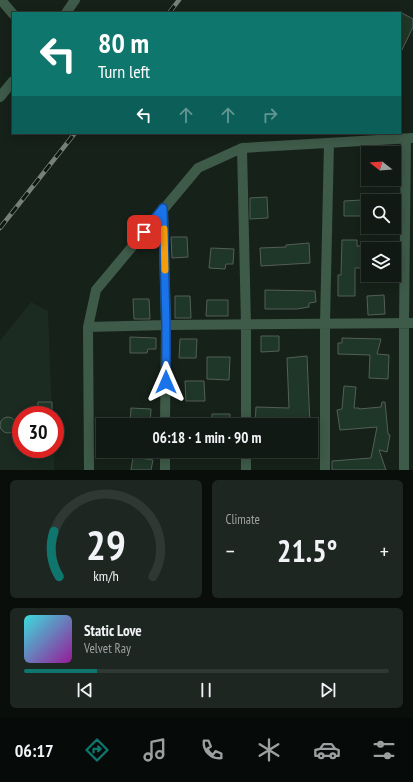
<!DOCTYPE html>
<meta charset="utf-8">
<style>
:root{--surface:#101914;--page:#1e2622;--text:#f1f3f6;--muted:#9ca0a0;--line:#303834;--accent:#0f766e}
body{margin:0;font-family:"PT Sans Narrow",sans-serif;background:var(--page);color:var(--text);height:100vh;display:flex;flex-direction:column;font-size:15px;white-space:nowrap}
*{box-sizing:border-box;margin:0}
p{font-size:13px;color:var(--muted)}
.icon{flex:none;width:22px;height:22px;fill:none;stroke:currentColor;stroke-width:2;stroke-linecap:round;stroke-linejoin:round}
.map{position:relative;height:470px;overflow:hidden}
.details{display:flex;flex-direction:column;gap:10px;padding:10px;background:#090e0b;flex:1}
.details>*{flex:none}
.hud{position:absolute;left:12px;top:12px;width:389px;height:122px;border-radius:0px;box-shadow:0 2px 10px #0003,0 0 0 1px var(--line);background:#0f766e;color:#fff;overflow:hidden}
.needle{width:26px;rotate:287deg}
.controls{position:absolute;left:361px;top:146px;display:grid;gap:8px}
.controls a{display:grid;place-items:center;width:40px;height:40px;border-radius:0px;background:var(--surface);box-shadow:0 2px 10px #0003,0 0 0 1px var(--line);font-size:20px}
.speed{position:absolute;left:12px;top:406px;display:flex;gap:8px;font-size:20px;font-weight:700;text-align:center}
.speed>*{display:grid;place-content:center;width:52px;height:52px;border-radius:50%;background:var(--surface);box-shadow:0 2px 10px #0003,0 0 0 1px var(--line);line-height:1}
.speed .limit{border:6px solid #d22;background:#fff;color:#111}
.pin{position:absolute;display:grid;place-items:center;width:34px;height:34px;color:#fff;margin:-17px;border-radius:8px;box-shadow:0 2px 6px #0006}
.me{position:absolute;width:44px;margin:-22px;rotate:0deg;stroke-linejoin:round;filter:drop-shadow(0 0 3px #0008)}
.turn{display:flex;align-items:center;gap:14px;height:84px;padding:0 20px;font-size:18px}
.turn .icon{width:52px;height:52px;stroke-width:2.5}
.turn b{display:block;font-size:28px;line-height:34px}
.lanes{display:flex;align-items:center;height:38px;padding:0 20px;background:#0003;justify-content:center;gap:20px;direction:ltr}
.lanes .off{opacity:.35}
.big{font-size:30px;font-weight:700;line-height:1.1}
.details .widget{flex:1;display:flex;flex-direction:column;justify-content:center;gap:6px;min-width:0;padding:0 14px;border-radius:6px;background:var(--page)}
.details .dial{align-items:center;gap:0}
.dial svg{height:104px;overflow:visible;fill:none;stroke:var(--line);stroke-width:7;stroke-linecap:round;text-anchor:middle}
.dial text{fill:var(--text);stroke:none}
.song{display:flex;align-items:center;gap:12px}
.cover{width:48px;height:48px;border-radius:6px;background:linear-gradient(135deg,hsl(180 70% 55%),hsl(300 70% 35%))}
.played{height:4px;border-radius:2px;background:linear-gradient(90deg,var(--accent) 20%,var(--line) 20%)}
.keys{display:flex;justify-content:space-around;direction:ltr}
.heat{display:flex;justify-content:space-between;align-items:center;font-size:22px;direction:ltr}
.details .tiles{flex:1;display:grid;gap:10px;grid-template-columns:1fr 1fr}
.widget:last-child{grid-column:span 2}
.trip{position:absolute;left:96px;top:418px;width:222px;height:40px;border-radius:0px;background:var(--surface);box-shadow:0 2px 10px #0003,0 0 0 1px var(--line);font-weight:700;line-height:40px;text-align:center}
.tab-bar{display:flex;height:64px;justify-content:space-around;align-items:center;background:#060a08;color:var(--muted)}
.tab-bar .icon{width:28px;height:28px}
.tab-bar .current{color:var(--accent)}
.tab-bar b{font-size:18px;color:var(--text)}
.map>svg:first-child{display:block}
.built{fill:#1b2b21}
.building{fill:#1f3728;stroke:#535f57}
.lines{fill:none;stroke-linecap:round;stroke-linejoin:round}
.street{stroke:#3e5a48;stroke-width:10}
.rail-casing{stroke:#767f79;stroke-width:4.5}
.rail{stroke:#0d1811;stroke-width:3;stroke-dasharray:9;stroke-linecap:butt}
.route-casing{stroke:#114b97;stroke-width:10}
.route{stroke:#1a73e8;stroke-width:7}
.slow{stroke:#f59e0b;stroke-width:7}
</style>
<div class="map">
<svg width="413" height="470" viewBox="0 0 413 470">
<rect width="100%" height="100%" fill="#16211a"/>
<!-- built -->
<path class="built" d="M31 302 48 311 52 415H21V449H54V470H0V341Z"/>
<!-- building -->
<path class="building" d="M400 12 413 19V27L400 54Z
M267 197 268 218 250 219V198Z
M362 200V216H344V201Z
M171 237H187L188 257 172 258Z
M342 240H357V246H368V268H355V296H338V275H341Z
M309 243 310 263 261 266 260 248 286 247V245Z
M211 248 234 249 233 264H226L225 269 209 268Z
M265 290 315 291 316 302 309 303V307L297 309H265Z
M384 295 385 314 368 315 367 296Z
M175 296H190L191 318H175Z
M133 299H149L150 319H134Z
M207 300H228V316H206Z
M261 336H279V351L261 352Z
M130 337 156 338V349H148L147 353H130Z
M342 338 381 339 377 354 389 355 388 379 369 378 370 355 338 354V343H342Z
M180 339H197L196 358H179Z
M307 356 310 425H255L256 407 289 408 287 358Z
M207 357H230L229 380 207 379Z
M185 381H204L205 401H186Z
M344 386 356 387 354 408H359V409L381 407 382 402H385L388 434 390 435 387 452 379 450 386 470H332V461L371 458 377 427 340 430 337 410 342 409Z
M38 402H52V415H37Z
M131 408 151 409 150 425H130Z
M212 414H230V425H212Z
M0 425a8 8 0 1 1 16 0a8 8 0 1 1-16 0Z
M133 457 153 460 151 470H131Z"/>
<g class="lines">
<!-- street -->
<path class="street" d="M1 0 13 14
M66 13 75 0
M0 97 13 81
M242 148 246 325V425
M163 208 166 325 165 425
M88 327 166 325 413 323
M89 470 88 327 96 290 198 168 242 148 413 138
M165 470V451
M246 470V451
M325 470V323L329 143
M404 470V323L406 139"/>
<defs>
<path id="rail" d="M169 13 179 0
M0 228 75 133"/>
</defs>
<!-- rail casing -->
<use href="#rail" class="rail-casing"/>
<!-- rail -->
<use href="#rail" class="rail"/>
</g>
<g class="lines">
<defs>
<path id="route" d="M144 232 163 208 166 325V382"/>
</defs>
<!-- route casing -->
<use href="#route" class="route-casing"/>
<!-- route -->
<use href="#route" class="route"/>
<!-- slow -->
<path class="slow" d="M164 229 165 270"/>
</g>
</svg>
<div class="controls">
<a><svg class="needle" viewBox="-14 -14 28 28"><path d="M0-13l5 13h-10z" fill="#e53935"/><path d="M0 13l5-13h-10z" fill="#9ca0a0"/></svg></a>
<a><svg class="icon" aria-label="search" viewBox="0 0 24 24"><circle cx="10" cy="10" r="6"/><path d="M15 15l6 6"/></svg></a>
<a><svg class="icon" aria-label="layers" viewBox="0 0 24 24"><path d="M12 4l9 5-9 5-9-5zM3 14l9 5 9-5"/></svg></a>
</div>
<div class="speed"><div class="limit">30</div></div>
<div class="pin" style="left:144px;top:232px;background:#d93025"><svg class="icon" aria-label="arrive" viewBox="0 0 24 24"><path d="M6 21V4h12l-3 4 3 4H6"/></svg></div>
<svg class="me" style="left:166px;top:382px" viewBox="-20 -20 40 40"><path d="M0-17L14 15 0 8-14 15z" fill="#1a73e8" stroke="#fff" stroke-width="4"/></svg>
<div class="trip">06:18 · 1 min · 90 m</div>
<div class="hud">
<div class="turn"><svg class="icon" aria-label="left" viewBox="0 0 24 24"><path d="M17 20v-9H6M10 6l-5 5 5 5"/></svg><div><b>80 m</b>Turn left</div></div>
<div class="lanes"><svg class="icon" aria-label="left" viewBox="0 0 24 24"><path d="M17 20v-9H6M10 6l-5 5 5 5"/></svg><svg class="icon off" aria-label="ahead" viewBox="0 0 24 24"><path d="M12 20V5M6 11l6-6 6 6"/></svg><svg class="icon off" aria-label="ahead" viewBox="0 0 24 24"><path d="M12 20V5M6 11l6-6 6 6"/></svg><svg class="icon off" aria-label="right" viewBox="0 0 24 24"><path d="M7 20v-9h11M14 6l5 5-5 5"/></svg></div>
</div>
</div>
<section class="details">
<div class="tiles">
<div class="widget dial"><svg viewBox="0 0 100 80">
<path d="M14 69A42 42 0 1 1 86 69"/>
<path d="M14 69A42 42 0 0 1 10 34" stroke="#0f766e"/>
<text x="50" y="56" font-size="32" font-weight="700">29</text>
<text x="50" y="72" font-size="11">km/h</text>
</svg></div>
<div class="widget"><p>Climate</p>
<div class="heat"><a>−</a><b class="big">21.5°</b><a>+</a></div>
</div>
<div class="widget">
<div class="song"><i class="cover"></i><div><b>Static Love</b><p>Velvet Ray</p></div></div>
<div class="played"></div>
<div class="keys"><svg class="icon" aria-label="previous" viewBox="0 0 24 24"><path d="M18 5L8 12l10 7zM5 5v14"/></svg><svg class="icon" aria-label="pause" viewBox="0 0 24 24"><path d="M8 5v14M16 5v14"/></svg><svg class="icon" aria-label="next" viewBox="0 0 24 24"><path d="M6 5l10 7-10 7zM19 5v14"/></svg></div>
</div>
</div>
</section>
<nav class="tab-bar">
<b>06:17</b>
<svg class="icon current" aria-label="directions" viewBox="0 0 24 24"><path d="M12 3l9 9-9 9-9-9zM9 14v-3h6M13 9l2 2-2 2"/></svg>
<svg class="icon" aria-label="music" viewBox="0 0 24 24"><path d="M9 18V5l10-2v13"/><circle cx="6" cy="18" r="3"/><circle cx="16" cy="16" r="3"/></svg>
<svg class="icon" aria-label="phone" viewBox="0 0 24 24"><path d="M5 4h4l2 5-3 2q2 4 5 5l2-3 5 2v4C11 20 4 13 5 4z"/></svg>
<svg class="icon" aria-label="climate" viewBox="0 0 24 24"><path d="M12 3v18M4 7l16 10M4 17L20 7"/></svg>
<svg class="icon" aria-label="car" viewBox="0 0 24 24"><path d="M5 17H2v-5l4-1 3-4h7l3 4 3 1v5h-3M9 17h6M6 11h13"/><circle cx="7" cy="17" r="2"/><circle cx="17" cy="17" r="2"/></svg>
<svg class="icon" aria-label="filters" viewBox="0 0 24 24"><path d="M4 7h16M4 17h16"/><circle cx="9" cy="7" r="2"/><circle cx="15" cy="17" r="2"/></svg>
</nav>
